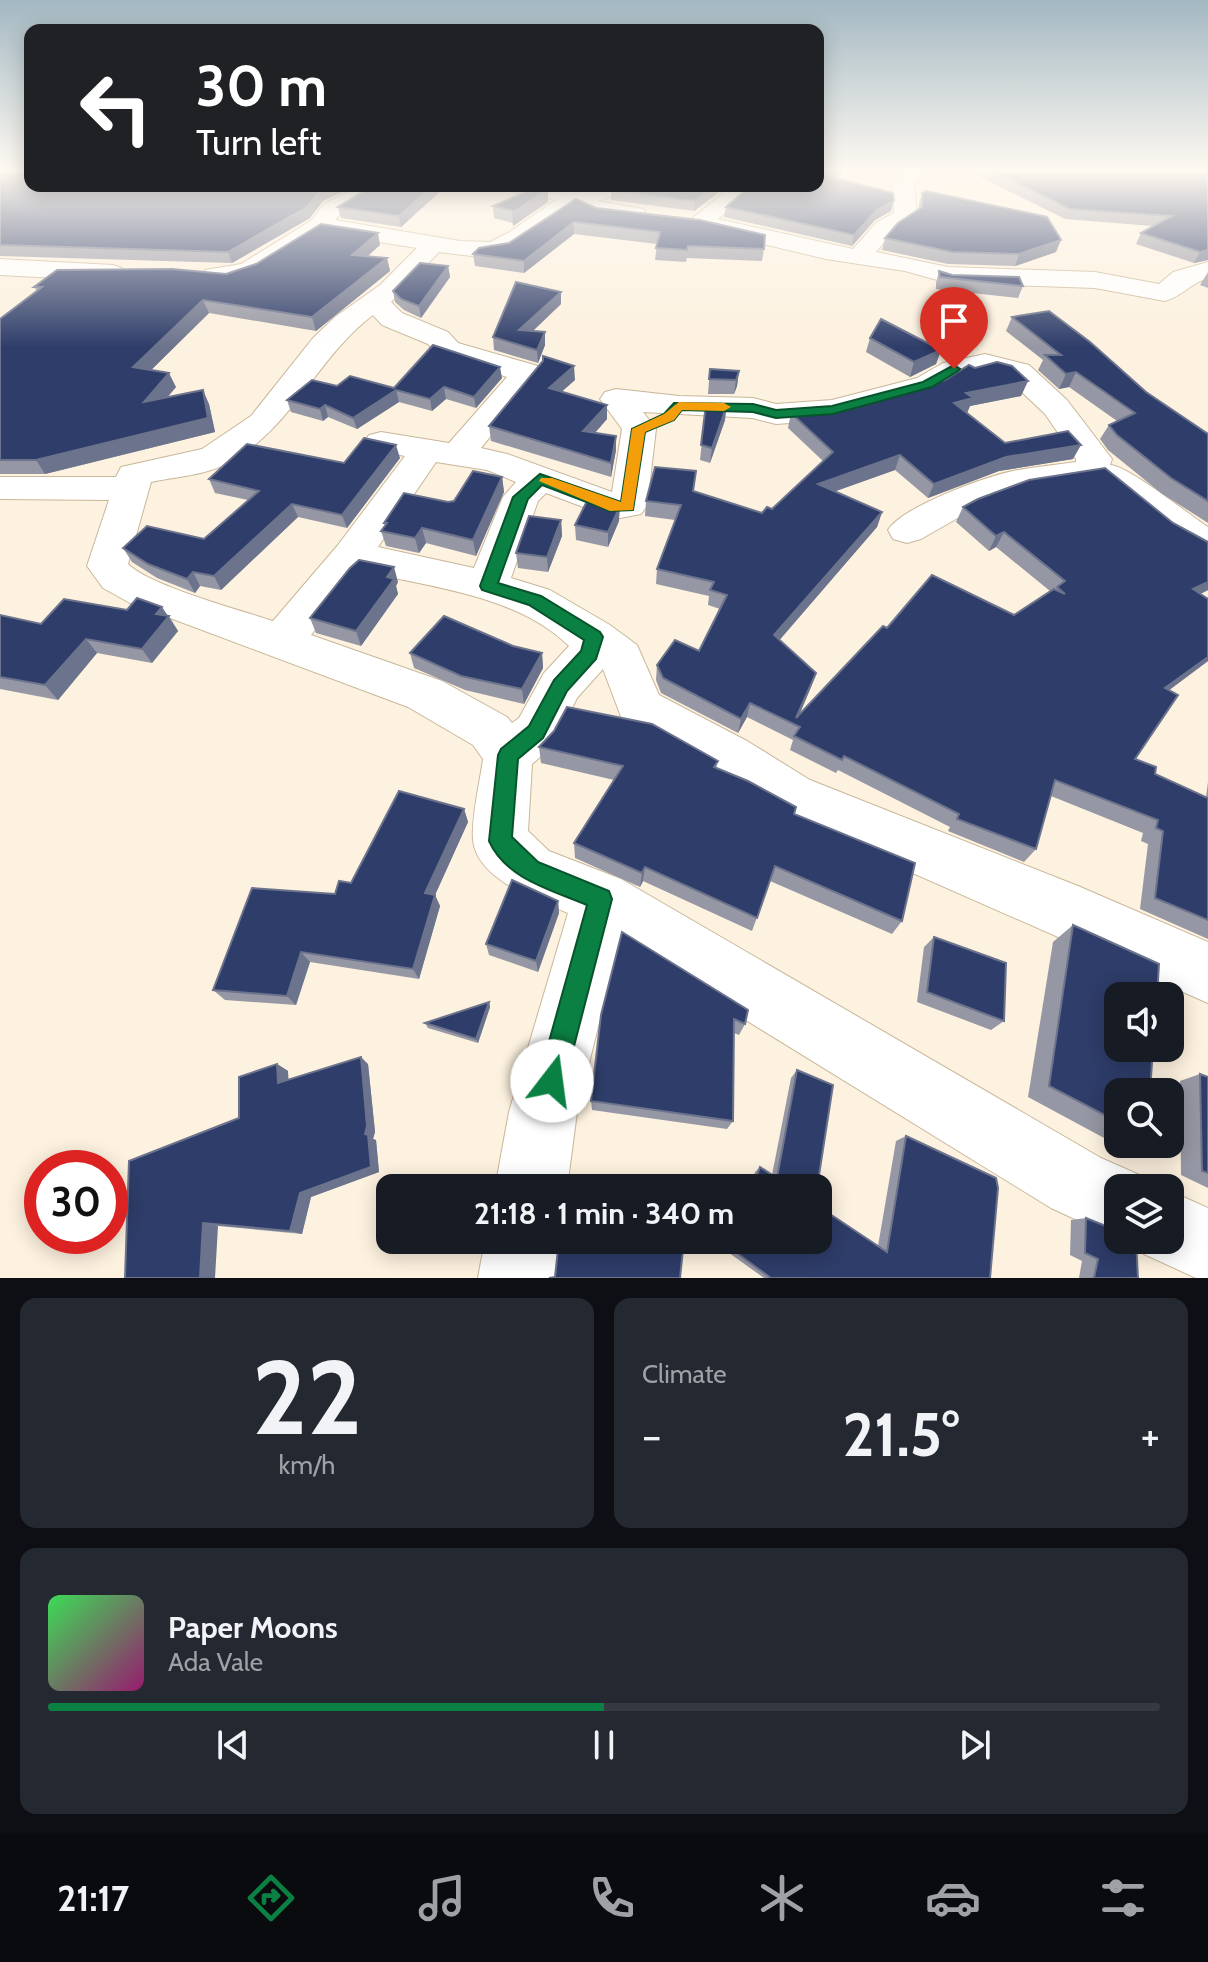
<!DOCTYPE html>
<meta charset="utf-8">
<style>
:root{--surface:#171b24;--page:#242831;--text:#f1f3f6;--muted:#9ea1a6;--line:#363941;--accent:#0b8043}
body{margin:0;font-family:Cabin,sans-serif;background:var(--page);color:var(--text);height:100vh;display:flex;flex-direction:column;font-size:30px;white-space:nowrap}
*{box-sizing:border-box;margin:0}
p{font-size:26px;color:var(--muted)}
.icon{flex:none;width:44px;height:44px;fill:none;stroke:currentColor;stroke-width:2;stroke-linecap:round;stroke-linejoin:round}
.map{position:relative;height:1278px;overflow:hidden}
.drawer{display:flex;flex-direction:column;gap:20px;padding:20px;background:#0d0f14;flex:1}
.drawer>*{flex:none}
.hud{position:absolute;left:24px;top:24px;width:800px;height:168px;border-radius:16px;box-shadow:0 4px 20px #0003;background:#202124;color:#fff;overflow:hidden}
.fabs{position:absolute;left:1104px;top:982px;display:grid;gap:16px}
.fabs a{display:grid;place-items:center;width:80px;height:80px;border-radius:16px;background:var(--surface);box-shadow:0 4px 20px #0003;font-size:40px}
.speed{position:absolute;left:24px;top:1150px;display:flex;gap:16px;font-size:40px;font-weight:700;text-align:center}
.speed>*{display:grid;place-content:center;width:104px;height:104px;border-radius:50%;background:var(--surface);box-shadow:0 4px 20px #0003;line-height:1}
.speed .limit{border:12px solid #d22;background:#fff;color:#111}
.pin{position:absolute;display:grid;place-items:center;width:68px;height:68px;color:#fff;margin:-82px -34px;border-radius:50% 50% 50% 0;rotate:-45deg;box-shadow:0 0 8px #0007}
.pin .icon{rotate:45deg}
.me{position:absolute;width:88px;margin:-44px;rotate:15deg;stroke-linejoin:round;filter:drop-shadow(0 0 6px #0008)}
.turn{display:flex;align-items:center;gap:28px;height:168px;padding:0 40px;font-size:36px}
.turn .icon{width:104px;height:104px;stroke-width:2.5}
.turn b{display:block;font-size:56px;line-height:68px}
.big{font-size:60px;font-weight:700;line-height:1.1}
.drawer .card{flex:1;display:flex;flex-direction:column;justify-content:center;gap:12px;min-width:0;padding:0 28px;border-radius:16px;background:var(--page)}
.drawer .dial{align-items:center;gap:0}
.dial b{font-size:104px;line-height:1}
.song{display:flex;align-items:center;gap:24px}
.cover{width:96px;height:96px;border-radius:12px;background:linear-gradient(135deg,hsl(130 70% 55%),hsl(320 70% 35%))}
.played{height:8px;border-radius:4px;background:linear-gradient(90deg,var(--accent) 50%,var(--line) 50%)}
.keys{display:flex;justify-content:space-around;direction:ltr}
.heat{display:flex;justify-content:space-between;align-items:center;font-size:44px;direction:ltr}
.drawer .tiles{flex:1;display:grid;gap:20px;grid-template-columns:1fr 1fr}
.card:last-child{grid-column:span 2}
.trip{position:absolute;left:376px;top:1174px;width:456px;height:80px;border-radius:16px;background:var(--surface);box-shadow:0 4px 20px #0003;font-weight:700;line-height:80px;text-align:center}
.tab-bar{display:flex;height:128px;justify-content:space-around;align-items:center;background:#090b0e;color:var(--muted)}
.tab-bar .icon{width:56px;height:56px}
.tab-bar .selected{color:var(--accent)}
.tab-bar b{font-size:36px;color:var(--text)}
.map>svg:first-child{display:block}
.lines{fill:none;stroke-linecap:round;stroke-linejoin:round}
.minor-casing{stroke:#c8b798;stroke-width:2}
.minor{fill:#fff;fill-rule:evenodd}
.wall{fill:#9697a4}
.shaded-wall{fill:#6c738c}
.building{fill:#2e3d69;stroke:#6c738c;stroke-width:2}
.route{fill:#0b8043;stroke:#07532c;stroke-width:2}
.slow{fill:#f59e0b}
</style>
<div class="map">
<svg width="1208" height="1278" viewBox="0 0 1208 1278">
<rect width="100%" height="100%" fill="#fdf1df"/>
<g class="lines">
<defs>
<path id="minor" d="M902 169H922L924 176 914 186 917 216 893 232 876 252 948 267 1095 272 1159 284 1173 272 1208 262V278C1191 283 1181 297 1165 301L1095 288 948 283 905 271 826 259 692 227 688 222 732 186H756L718 219 853 249 877 222 894 213 892 184 903 174Z
M360 186H387L340 214 335 220 460 241 490 242 508 233 556 200 512 191 509 186H558L578 193 599 186H632L629 191 597 201 643 209 646 214 643 219C623 224 594 217 576 207L508 252 480 257 439 252 391 302 402 313 448 332 458 343 538 366 542 373 481 448 507 454 612 492 622 429 600 399 605 392 616 389 679 396 753 398 776 404 832 400 917 378 943 363 985 354 1029 365 1067 400 1112 459 1110 465C1127 465 1188 514 1208 527V558C1175 549 1121 506 1098 480L1021 492 970 511 921 539 907 543 893 539 888 530C902 507 984 477 1013 471 1033 467 1055 465 1076 462V459L1045 414 1007 378 985 372 963 376 939 392 833 420 776 424 752 418 643 412 656 429 647 506 641 514 615 519 546 493 538 501 511 578 550 590 610 625 637 645 659 695 747 741 810 780 1078 886 1208 942V1003L774 812 711 771 623 722 603 669 577 698 553 746 532 764 528 831 549 851 621 879 1101 1158 1144 1177 1148 1188H1118V1239L1051 1208 619 942 577 1112 567 1188H495L509 1112 568 913C538 900 477 880 473 840 471 818 480 782 483 759L473 745 408 707 130 603 103 588 87 566 109 500 0 499V477H116L121 467 202 449 251 416 313 338 335 317 380 285 417 248 324 233C288 256 250 292 205 280L201 275 205 270 241 264 312 220 324 204ZM373 315 382 325 428 344 438 355 507 377 449 443 381 432 369 435 364 442 369 449 405 456 338 545 273 621C240 610 150 586 128 564L151 482C174 477 207 475 228 463 292 429 316 358 373 315ZM436 462 487 470 516 482 503 497 474 568 378 547ZM361 571C430 587 517 595 569 646L544 673 519 718 512 723 507 717 442 681 311 635Z
M0 259 113 265 122 268 126 273 122 278 113 281 0 275Z
M1170 1191 1208 1208V1278H1196L1144 1254 1138 1240H1170Z
M485 1240H559L554 1278H478Z"/>
</defs>
<!-- minor casing -->
<use href="#minor" class="minor-casing"/>
<!-- minor -->
<use href="#minor" class="minor"/>
</g>
<!-- wall -->
<path class="wall" d="M0 169 323 201 310 218 232 263 0 256Z
M818 169H846L836 178 891 211 875 220 852 246 724 217 726 207Z
M964 169H1208V260L1194 263 1136 244 1141 233 1153 226 1065 219Z
M372 186H446L401 227 341 218 338 207Z
M567 186H590L578 190Z
M622 186H727L694 211 611 200V190Z
M922 193 1056 252 1015 266 948 264 882 250 885 238 919 209V204Z
M548 202 513 226V223L494 218 493 206Z
M596 208 764 249 762 261 687 258 686 262 655 260 657 244 574 234 524 273 475 266 473 254 509 243Z
M380 245 368 256 387 258 390 271 316 331 209 313 151 370 176 387 167 397 209 404 215 432 45 474H0V319L37 291 34 287 226 274Z
M448 266 450 277 421 318 404 310 395 302 393 291Z
M939 271 952 275 1023 286 1018 298 936 289V283Z
M1208 272V288L1200 285Z
M561 304 533 331 545 345 538 363 494 350 493 337Z
M1012 317 1146 392 1208 434V523L1161 493 1108 450 1100 439 1109 425 1117 421 1069 387 1059 389 1038 370 1043 360 1006 331Z
M870 338 941 350 936 364 910 377 866 352Z
M975 368 1028 381 1021 396 970 406 967 413 1005 443 1073 459 999 471 928 498 895 470 835 491 882 512 877 527 779 640 816 673 811 687 799 715 887 628 1014 615 1050 591 996 547 989 551 956 522 963 507 1173 523 1208 542V590L1200 594 1208 599V661L1169 690 1135 759 1155 774 1206 797 1208 782V939L1140 909 1148 844 1141 841 1143 833 1051 796 1036 849 1024 862 948 831 950 827 838 770 836 773 790 750 793 740 747 717 738 733 661 693 656 680 657 665 699 651 720 609 708 605 709 596 656 584 657 569 675 520 645 516 646 501 693 491 762 513 772 509 823 461 788 428 791 413 838 408 945 380Z
M710 369 739 371 737 386 734 394H708Z
M502 378 476 408 446 399 432 411 399 402 357 429 328 417 323 421 291 412 287 400 337 386 394 388Z
M575 380 561 392 607 405V419L595 433 616 450 611 477 491 441 489 426Z
M706 404 725 420 710 463 700 460Z
M400 458 347 528 298 517 221 590 200 586 195 593 157 578 132 562 123 548 204 539 248 500 215 493 209 479Z
M502 477 504 492 476 556 426 543 419 553 386 546 381 531 385 526 384 523 454 501Z
M561 520 562 536 548 572 518 568 516 553Z
M619 521 608 547 576 540 575 525Z
M398 582 396 586 398 594 361 646 316 633 310 618Z
M127 610 169 616 178 631 152 663 97 653 58 700 0 689V615L41 624Z
M513 646 542 653 543 668 524 704 465 690 414 668 410 653Z
M539 747 718 761 716 768 794 814 902 921 892 934 770 881 752 931 643 881 640 887 575 858 574 843 614 780 541 763Z
M464 809 468 822 435 895 440 906 419 979 310 962 296 1005 225 1000 213 990 335 894Z
M558 901 559 913 538 972 489 955 486 944Z
M1073 925 1118 1092V1144H1124L1119 1146 1028 1097 1053 942Z
M622 932 745 1024 739 1035 734 1033 733 1121 727 1129 592 1110 591 1101Z
M934 937 1004 1021 991 1030 917 1002 924 947Z
M489 1002 490 1007 478 1043 428 1028 425 1023Z
M277 1064 288 1071V1080L368 1064 375 1132 373 1139 376 1140 379 1172 311 1197 302 1234 218 1226 125 1278Z
M797 1070 817 1188H749L755 1172 760 1167 772 1175 791 1078Z
M1200 1074 1208 1077V1188L1181 1175 1180 1081Z
M906 1136 990 1278H764L725 1250 729 1240H818L878 1246 896 1141Z
M1086 1218 1138 1278H1079L1082 1261 1070 1255 1071 1220Z"/>
<!-- shaded-wall -->
<path class="shaded-wall" d="M837 169H846L827 186 828 176Z
M330 186H354L323 201 310 218 232 263 228 252 320 191Z
M433 186H446L401 227 399 216Z
M578 186H590L578 190Z
M715 186H727L694 211 695 201Z
M548 189V202L513 226 512 213Z
M894 201 891 211 875 220 852 246 854 235 877 210Z
M574 222V234L524 273V261Z
M378 233 380 245 355 267 352 255Z
M1061 240 1056 252 1015 266 1019 254Z
M1208 250V260L1194 263 1200 252Z
M387 258 390 271 316 331 312 317Z
M448 266 450 277 421 318 419 306Z
M561 292V304L520 343 519 330Z
M203 300 209 313 140 381 133 367Z
M545 332V345L538 363 537 350Z
M941 350 936 364 910 377 914 362Z
M574 366 575 380 550 402 549 388Z
M500 367 502 378 476 408 474 397Z
M739 371 737 386 734 394 736 380Z
M1076 372 1069 387 1059 389 1066 374Z
M169 373 176 387 152 416 144 402Z
M1028 381 1021 396 970 406 967 413 954 403 966 393Z
M444 387 446 399 432 411 430 399Z
M203 390 209 404 215 432 45 474 36 460Z
M396 390 399 402 357 429 353 418Z
M325 405 328 417 323 421 320 409Z
M607 405V419L584 445 583 431Z
M727 405 725 420 710 463 712 448Z
M616 436V450L611 477V463Z
M396 445 400 458 347 528 342 515Z
M1081 445 1073 459 999 471 928 498 934 484 1006 457Z
M900 455 895 470 814 499 818 484Z
M502 477 504 492 476 556 473 540Z
M292 504 298 517 221 590 214 576Z
M620 506 619 521 608 547V532Z
M882 512 877 527 771 650 774 635Z
M561 520 562 536 548 572 547 557Z
M422 528 426 543 419 553 415 538Z
M1004 532 996 547 989 551 996 536Z
M394 567 398 582 396 586 398 594 361 646 356 631Z
M193 572 200 586 195 593 187 579Z
M1208 582V590L1181 604 1193 589Z
M162 607 178 631 152 663 142 649 156 614Z
M86 639 97 653 58 700 45 685Z
M542 653 543 668 524 704 522 689Z
M1208 657V661L1152 703 1165 688Z
M816 673 811 687 795 725 796 718Z
M750 703 747 717 738 733 741 719Z
M464 809 468 822 435 895 440 906 419 979 413 969 425 893Z
M645 867 643 881 640 887 642 873Z
M558 901 559 913 538 972 536 961Z
M301 952 310 962 296 1005 287 996Z
M489 1002 490 1007 478 1043 476 1039Z
M361 1057 368 1064 375 1132 373 1139 376 1140 379 1172 311 1197 302 1234 290 1231 300 1193 365 1134Z
M277 1064 288 1071 289 1090 278 1083Z
M203 1223 218 1226 215 1278H200Z"/>
<!-- building -->
<path class="building" d="M0 169H30V186H330L320 191 307 207 228 252 0 245Z
M818 169H837L828 176 893 193 894 201 877 210 854 235 726 207 750 186H818Z
M988 169H1208V250L1200 252 1141 233 1172 216 1070 209Z
M372 186H433L399 216 338 207Z
M622 186H715L695 201 611 190Z
M537 187 548 189 512 213 514 211 493 206Z
M926 191 1047 217 1061 240 1019 254 952 252 885 238 898 223 922 207V193Z
M576 199 596 208 700 220 765 235 764 249 688 246 687 250 656 248 660 232 574 222 524 261 473 254 479 248 509 243Z
M321 224 378 233 352 255 387 258 312 317 203 300 133 367 169 373 144 402 203 390 208 418 36 460H0V319L42 287H34L57 270 172 269 226 274 256 264Z
M420 263 448 266 419 306 401 299 393 291Z
M939 271 952 275 1019 277 1023 286 940 277Z
M516 282 561 292 519 330 545 332 537 350 493 337Z
M1049 311 1090 342 1146 392 1208 434V501L1171 478 1117 435 1109 425 1135 413 1076 372 1066 374 1045 355H1061L1012 317Z
M881 319 941 350 914 362 870 338Z
M433 345 500 367 474 397 444 387 430 399 396 390 353 418 325 405 320 409 287 400 312 380 337 386 350 376 394 388Z
M543 356 574 366 549 388 607 405 583 431 616 436 611 463 489 426 543 361Z
M997 362 1012 366 1028 381 966 393 973 398 954 403 1005 443 1068 431 1081 445 1006 457 934 484 900 455 818 484 882 512 774 635 816 673 796 718 883 626 887 628 932 575 1014 615 1054 589 1065 594 1057 587 1065 581 1004 532 996 536 963 507 978 499 1029 480 1105 468 1173 523 1208 542V582L1193 589 1208 599V657L1165 688 1178 695 1135 759 1156 767 1155 774 1208 798V920L1155 898 1163 831 1156 828 1158 820 1055 780 1036 849 957 819 959 814 844 756 842 760 794 736 800 727 750 703 741 719 663 678 657 665 675 640 699 651 727 595 710 590 714 582 657 569 681 505 646 501 655 467 696 471 693 491 762 513 767 507 772 509 833 452 791 413 838 408 945 380 969 365 975 368Z
M710 369 739 371 736 380 709 379Z
M706 404 727 405 712 448 701 445Z
M364 438 396 445 342 515 292 504 214 576 193 572 187 579 148 564 123 548 147 526 204 539 259 491 209 479 247 444 344 463Z
M473 471 502 477 473 540 422 528 415 538 381 531 387 523H384L404 493 448 502 454 501Z
M589 497 620 506 608 532 575 525Z
M529 516 561 520 547 557 516 553Z
M359 560 394 567 387 577 394 579 356 631 310 618 350 568Z
M137 598 162 607 156 614 169 616 142 649 86 639 45 685 0 677V615L41 624 64 599 127 610Z
M444 616 513 646 542 653 522 689 461 676 410 653Z
M567 707 652 724 718 761 714 767 748 781 796 807 794 814 915 863 902 921 775 866 757 918 645 867 642 873 574 843 623 766 539 747 554 731Z
M399 791 464 809 425 893 435 895 413 969 301 952 287 996 213 990 252 888 335 894 339 881 351 883Z
M512 880 558 901 536 961 486 944Z
M1073 925 1159 964 1157 996H1118V1048H1153L1150 1092H1118V1122L1049 1086Z
M622 932 748 1010 745 1024 734 1019 733 1121 591 1101 601 1015Z
M934 937 1006 963 1004 1021 927 992Z
M489 1002 476 1039 425 1023Z
M361 1057 367 1126 365 1134 368 1135 371 1167 300 1193 290 1231 203 1223 200 1278H125L129 1161 239 1118V1077L277 1064 278 1083Z
M797 1070 833 1085 817 1188H753L760 1167 777 1178Z
M1200 1074 1208 1077V1173L1202 1171Z
M906 1136 996 1178 998 1188 990 1278H771L730 1248 733 1240H818V1206L887 1252Z
M1086 1218 1118 1231V1240H1136L1138 1278H1094L1098 1259 1085 1253Z
M559 1240H684L680 1278H549L555 1277Z"/>
<!-- sky -->
<linearGradient id="sky" x2="0" y2="1"><stop stop-color="#a3b8c2"/><stop offset="0.49" stop-color="#fef9f1"/><stop offset="1" stop-color="#fef9f1" stop-opacity="0"/></linearGradient>
<rect width="1208" height="348" fill="url(#sky)"/>
<!-- route -->
<path class="route" d="M954 365 960 369 958 371 932 387 833 414 776 418 753 412 682 410 674 420 645 432 633 510 610 511 542 485 528 499 498 583 541 596 600 632 603 637 596 659 567 691 543 738 518 759 512 837 538 862 609 891 612 899 565 1081 561 1091 552 1095 542 1091 538 1081 587 905C552 890 506 879 489 841L498 755 501 749 529 726 554 680 581 651 584 640 529 605 482 590 480 586 513 497 540 474 621 502 632 429 664 414 674 403 753 404 776 410 832 406 923 382Z"/>
<!-- slow -->
<path class="slow" d="M679 402 724 403 731 407 724 411 682 410 674 420 645 432 633 510 610 511 539 481 541 478H552L621 502 632 429 664 414Z"/>
</svg>
<div class="fabs">
<a><svg class="icon" aria-label="sound" viewBox="0 0 24 24"><path d="M4 9h4l5-4v14l-5-4H4zM17 9q2 3 0 6"/></svg></a>
<a><svg class="icon" aria-label="search" viewBox="0 0 24 24"><circle cx="10" cy="10" r="6"/><path d="M15 15l6 6"/></svg></a>
<a><svg class="icon" aria-label="layers" viewBox="0 0 24 24"><path d="M12 4l9 5-9 5-9-5zM3 14l9 5 9-5"/></svg></a>
</div>
<div class="speed"><div class="limit">30</div></div>
<div class="pin" style="left:954px;top:369px;background:#d93025"><svg class="icon" aria-label="arrive" viewBox="0 0 24 24"><path d="M6 21V4h12l-3 4 3 4H6"/></svg></div>
<svg class="me" style="left:552px;top:1081px" viewBox="-20 -20 40 40"><circle r="19" fill="#fff"/><path d="M0-13L10 11 0 6-10 11z" fill="#0b8043"/></svg>
<div class="trip">21:18 · 1 min · 340 m</div>
<div class="hud">
<div class="turn"><svg class="icon" aria-label="left" viewBox="0 0 24 24"><path d="M17 20v-9H6M10 6l-5 5 5 5"/></svg><div><b>30 m</b>Turn left</div></div>
</div>
</div>
<section class="drawer">
<div class="tiles">
<div class="card dial"><b>22</b><p>km/h</p></div>
<div class="card"><p>Climate</p>
<div class="heat"><a>−</a><b class="big">21.5°</b><a>+</a></div>
</div>
<div class="card">
<div class="song"><i class="cover"></i><div><b>Paper Moons</b><p>Ada Vale</p></div></div>
<div class="played"></div>
<div class="keys"><svg class="icon" aria-label="previous" viewBox="0 0 24 24"><path d="M18 5L8 12l10 7zM5 5v14"/></svg><svg class="icon" aria-label="pause" viewBox="0 0 24 24"><path d="M8 5v14M16 5v14"/></svg><svg class="icon" aria-label="next" viewBox="0 0 24 24"><path d="M6 5l10 7-10 7zM19 5v14"/></svg></div>
</div>
</div>
</section>
<nav class="tab-bar">
<b>21:17</b>
<svg class="icon selected" aria-label="directions" viewBox="0 0 24 24"><path d="M12 3l9 9-9 9-9-9zM9 14v-3h6M13 9l2 2-2 2"/></svg>
<svg class="icon" aria-label="music" viewBox="0 0 24 24"><path d="M9 18V5l10-2v13"/><circle cx="6" cy="18" r="3"/><circle cx="16" cy="16" r="3"/></svg>
<svg class="icon" aria-label="phone" viewBox="0 0 24 24"><path d="M5 4h4l2 5-3 2q2 4 5 5l2-3 5 2v4C11 20 4 13 5 4z"/></svg>
<svg class="icon" aria-label="climate" viewBox="0 0 24 24"><path d="M12 3v18M4 7l16 10M4 17L20 7"/></svg>
<svg class="icon" aria-label="car" viewBox="0 0 24 24"><path d="M5 17H2v-5l4-1 3-4h7l3 4 3 1v5h-3M9 17h6M6 11h13"/><circle cx="7" cy="17" r="2"/><circle cx="17" cy="17" r="2"/></svg>
<svg class="icon" aria-label="filters" viewBox="0 0 24 24"><path d="M4 7h16M4 17h16"/><circle cx="9" cy="7" r="2"/><circle cx="15" cy="17" r="2"/></svg>
</nav>
